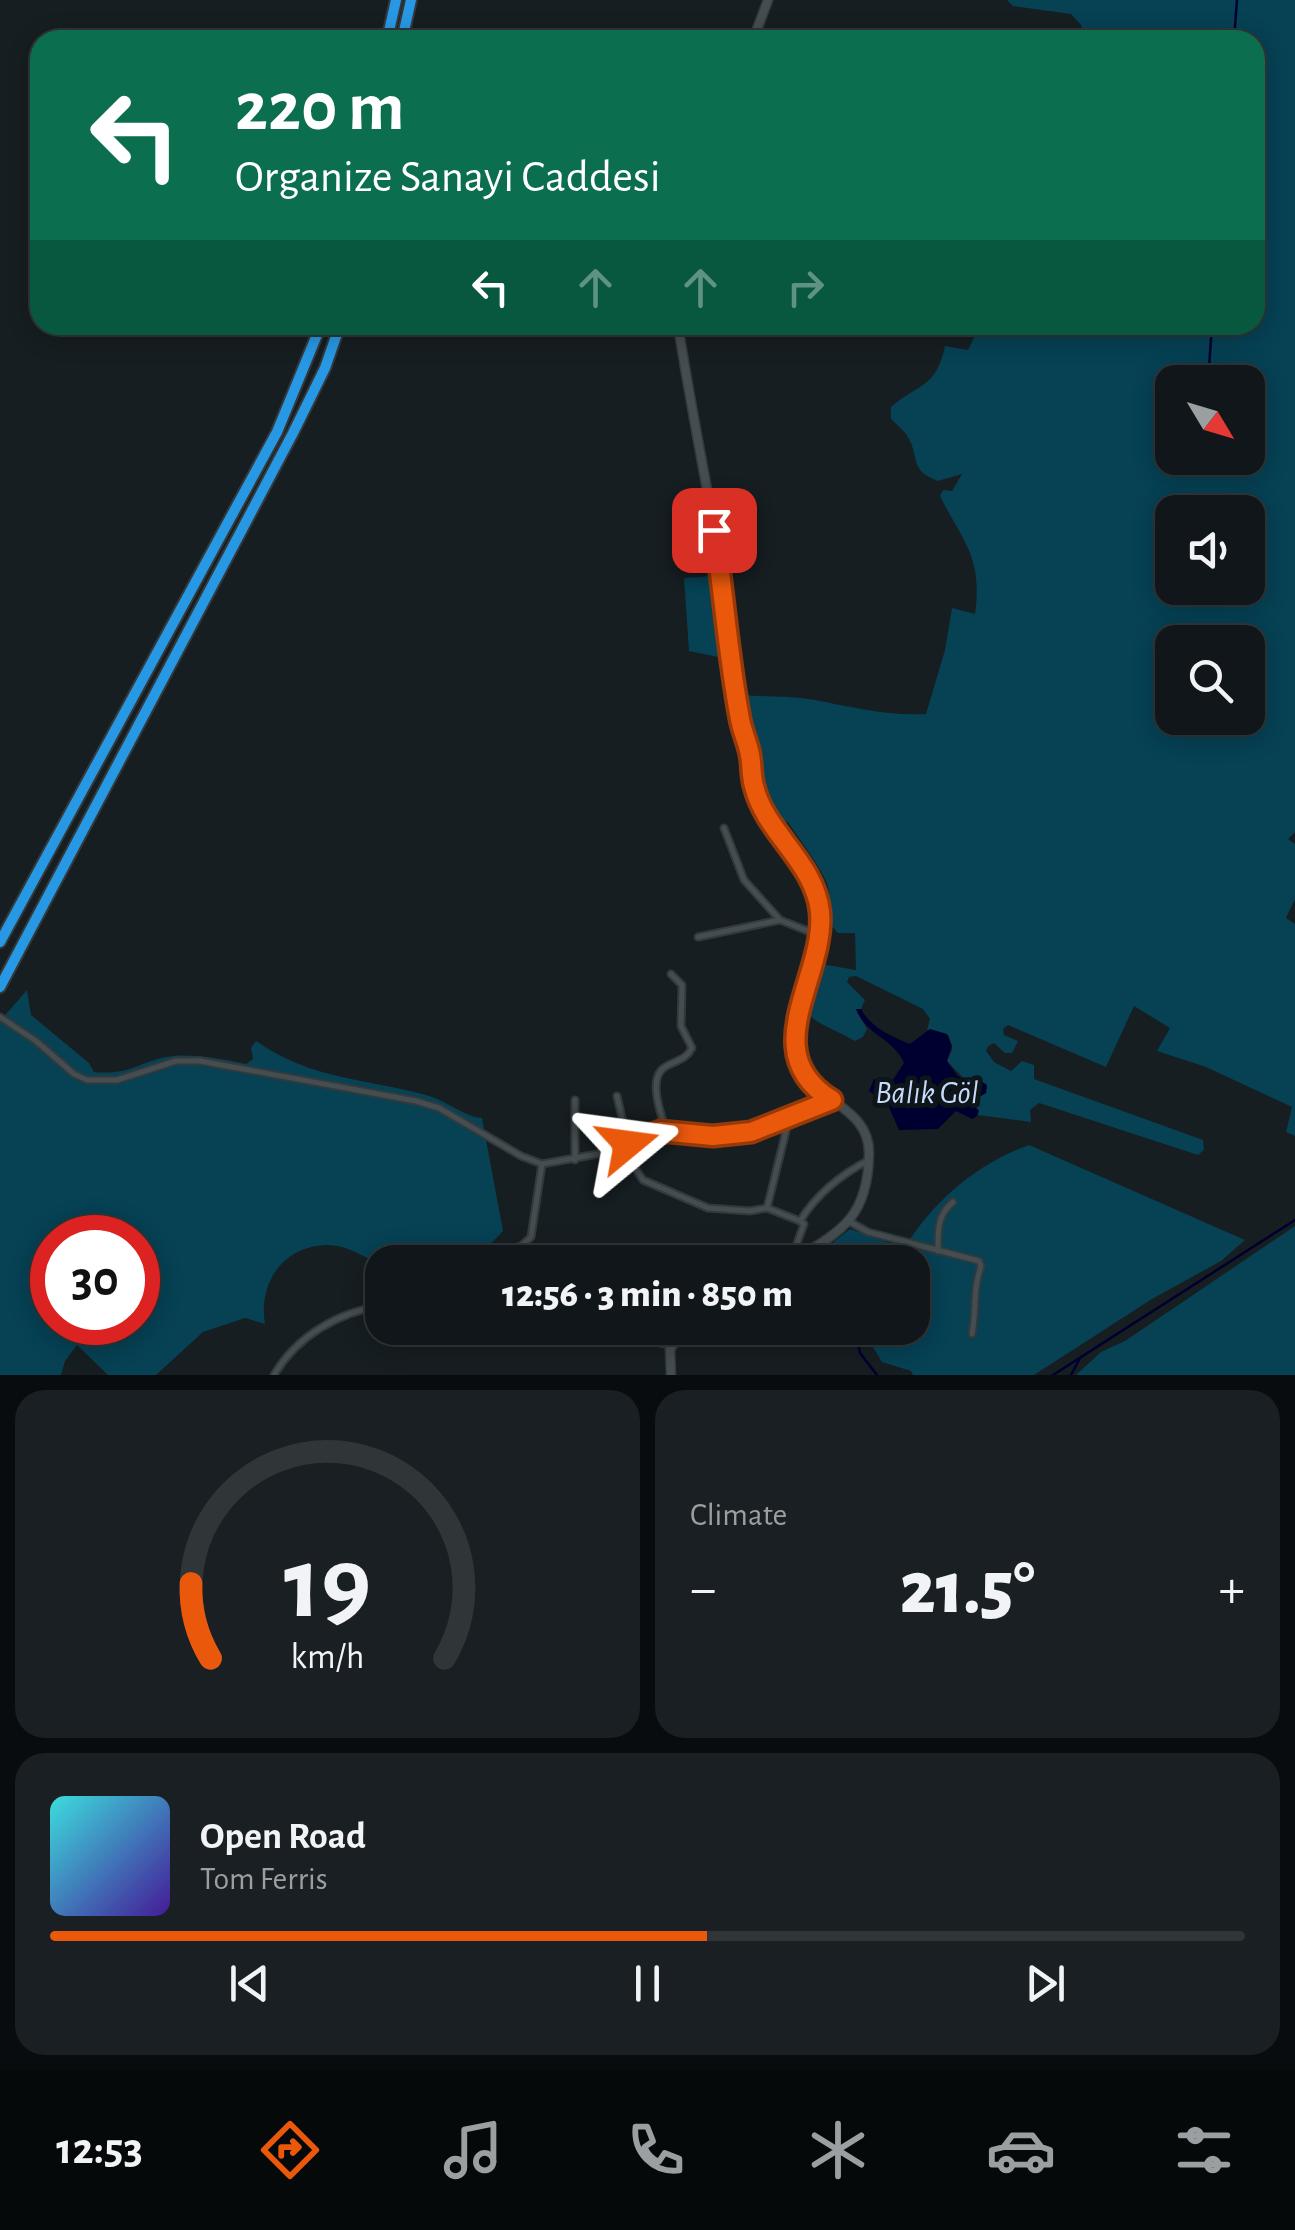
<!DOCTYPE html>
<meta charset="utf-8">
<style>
:root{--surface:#101619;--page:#191f22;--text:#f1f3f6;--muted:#9c9fa2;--line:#303538;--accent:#ea580c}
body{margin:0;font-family:"Alegreya Sans",sans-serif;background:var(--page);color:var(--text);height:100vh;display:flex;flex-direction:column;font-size:38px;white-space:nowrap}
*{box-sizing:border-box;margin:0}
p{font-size:32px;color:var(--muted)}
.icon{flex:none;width:55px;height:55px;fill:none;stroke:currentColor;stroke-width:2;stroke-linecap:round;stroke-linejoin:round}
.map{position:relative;height:1375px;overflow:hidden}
.drawer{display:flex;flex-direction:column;gap:15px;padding:15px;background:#090c0e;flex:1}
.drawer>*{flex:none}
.hud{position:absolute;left:30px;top:30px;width:1235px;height:305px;border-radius:30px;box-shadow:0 5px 25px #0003,0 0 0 2px var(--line);background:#0b6e4f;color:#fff;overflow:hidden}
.needle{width:65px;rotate:128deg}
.fabs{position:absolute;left:1155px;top:365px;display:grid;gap:20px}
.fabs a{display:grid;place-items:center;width:110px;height:110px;border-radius:20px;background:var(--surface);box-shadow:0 5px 25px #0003,0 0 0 2px var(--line);font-size:50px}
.speed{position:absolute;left:30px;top:1215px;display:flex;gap:20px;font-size:50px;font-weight:700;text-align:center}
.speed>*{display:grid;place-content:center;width:130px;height:130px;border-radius:50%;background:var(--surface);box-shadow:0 5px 25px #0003,0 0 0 2px var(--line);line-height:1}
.speed .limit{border:15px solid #d22;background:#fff;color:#111}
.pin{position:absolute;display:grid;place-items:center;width:85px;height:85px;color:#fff;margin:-42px;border-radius:20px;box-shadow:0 5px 15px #0006}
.me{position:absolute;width:110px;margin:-55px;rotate:74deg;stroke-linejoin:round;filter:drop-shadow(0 0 8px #0008)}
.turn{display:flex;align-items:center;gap:35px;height:210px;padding:0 40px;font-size:45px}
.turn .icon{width:130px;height:130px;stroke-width:2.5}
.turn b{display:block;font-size:70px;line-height:85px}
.lanes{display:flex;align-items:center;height:95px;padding:0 40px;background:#0003;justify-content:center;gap:50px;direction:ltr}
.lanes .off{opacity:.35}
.big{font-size:75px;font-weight:800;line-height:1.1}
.drawer .widget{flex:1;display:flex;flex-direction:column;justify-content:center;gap:15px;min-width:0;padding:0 35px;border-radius:30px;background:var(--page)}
.drawer .dial{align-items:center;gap:0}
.dial svg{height:260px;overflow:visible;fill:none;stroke:var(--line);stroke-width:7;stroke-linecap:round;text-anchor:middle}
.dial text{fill:var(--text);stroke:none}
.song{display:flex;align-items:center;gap:30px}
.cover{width:120px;height:120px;border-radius:15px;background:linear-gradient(135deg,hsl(180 70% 55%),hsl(260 70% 35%))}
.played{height:10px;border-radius:5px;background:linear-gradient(90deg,var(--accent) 55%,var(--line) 55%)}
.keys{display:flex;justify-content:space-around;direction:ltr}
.heat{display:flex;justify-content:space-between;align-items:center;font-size:55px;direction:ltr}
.drawer .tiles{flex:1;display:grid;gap:15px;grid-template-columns:1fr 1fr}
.widget:last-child{grid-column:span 2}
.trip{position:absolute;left:365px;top:1245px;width:565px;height:100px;border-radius:30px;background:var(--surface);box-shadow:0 5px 25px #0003,0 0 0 2px var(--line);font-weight:800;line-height:100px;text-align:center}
.dock{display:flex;height:160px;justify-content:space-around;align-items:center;background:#06090a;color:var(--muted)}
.dock .icon{width:70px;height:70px}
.dock .selected{color:var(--accent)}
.dock b{font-size:45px;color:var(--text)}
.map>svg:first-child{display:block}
.green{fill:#064154;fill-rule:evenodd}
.water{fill:#000030}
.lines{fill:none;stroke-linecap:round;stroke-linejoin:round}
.stream{stroke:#000030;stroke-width:2.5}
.street-casing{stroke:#34393c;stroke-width:9}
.secondary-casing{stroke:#34393c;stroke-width:11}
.highway-casing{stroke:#34393c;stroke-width:14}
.street{stroke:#444d50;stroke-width:5}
.secondary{stroke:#444d50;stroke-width:8}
.highway{stroke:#2798e4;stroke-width:10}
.route-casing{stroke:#983908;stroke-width:25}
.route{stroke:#ea580c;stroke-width:18}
.labels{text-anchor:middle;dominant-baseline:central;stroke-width:10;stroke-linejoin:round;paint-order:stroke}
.water-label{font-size:32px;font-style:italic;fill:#c8dafc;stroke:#0d1518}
</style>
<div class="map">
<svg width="1295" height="1375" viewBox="0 0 1295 1375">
<rect width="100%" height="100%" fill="#161e21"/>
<!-- green -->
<path class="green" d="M1007 0H1295V832L1288 839 1295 844V899L1286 918 1295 924V1136L1286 1132 1292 1107 1206 1067 1157 1051 1170 1028 1134 1006 1106 1067 1008 1025 1003 1029 1004 1035 1018 1041 1012 1053H1005L994 1043 988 1046 986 1051 994 1062 1011 1071 1022 1061 1034 1065V1079L1203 1140 1204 1150 1198 1155 1039 1103 1030 1110 1031 1122 978 1115V1111L970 1102V1085L947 1061 952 1050 949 1036 927 1030 930 1019 923 1009 856 976 849 977 847 982 865 1000 861 1009 856 1010 867 1029 863 1037 855 1041C807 1014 794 1024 821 964L856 970 855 933H838C822 918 832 904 828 887 825 873 797 836 788 822L779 821 765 800 760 784 757 752 751 734 753 727 743 695C767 697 792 696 815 700 852 707 887 716 926 714L945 650 952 608 975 614C983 557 963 542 940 496L943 490 952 491 962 474 938 481C910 471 919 458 909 439 906 432 897 425 891 419V407C917 384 936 389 945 346L968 350 980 325H1255V40H1085L1081 25 1071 14 1013 6ZM1172 382H1248V458H1172ZM1172 512H1248V588H1172ZM1172 642H1248V718H1172Z
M712 576 723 658 689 651 684 578Z
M27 990 31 1015 89 1063 94 1072C132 1076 143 1059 173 1056 198 1054 222 1059 246 1064L253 1059 251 1048 256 1041C312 1080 364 1078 426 1095 443 1099 467 1118 482 1118L503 1231C493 1242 481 1254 467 1260 455 1266 387 1265 377 1262 359 1255 347 1245 327 1245 283 1246 258 1283 265 1324L245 1318 203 1332 156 1375H108L77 1345 65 1361 61 1375H0V1021ZM52 1238H138V1322H52Z
M1029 1145 1245 1240 1221 1261 1152 1299 1034 1375H913L911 1371 882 1362 871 1344 867 1328H912V1262H808L850 1229 904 1248C935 1200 975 1165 1029 1145Z
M1295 1226V1375H1076L1101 1352 1125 1341Z"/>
<!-- water -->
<path class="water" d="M856 1009H861C871 1028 891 1036 910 1044L930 1029 947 1034 952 1046 947 1061 957 1075 970 1084 981 1081 987 1085 986 1093 971 1102 979 1111 977 1116 972 1119 956 1111 938 1129 899 1130 888 1105 869 1091 874 1079 890 1084 904 1063C894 1039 866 1035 856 1009Z"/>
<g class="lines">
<!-- stream -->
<path class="stream" d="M1234 40 1237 0
M1208 382 1212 325
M855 1328 860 1353 877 1375
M1053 1375 1295 1220
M1071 1375 1080 1358"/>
<defs>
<path id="street" d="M724 828 744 880 780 920 818 935
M698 937 780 920
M0 1017 36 1041 74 1074 87 1080H117L176 1061H200L416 1101 439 1108 521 1156 542 1164 603 1153 660 1131 713 1135 751 1132 832 1101
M617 1096 628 1144
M666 1131C661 1114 647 1078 665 1067 676 1060 686 1060 692 1048L681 1026 682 985 671 974
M633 1142 632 1163 643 1180 708 1208 750 1211 767 1208 800 1221
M575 1160V1100
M767 1208 789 1119
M850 1222 868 1232 979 1261 981 1266C972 1294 977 1307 972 1334
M938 1251C938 1231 937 1215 953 1202
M791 1260 804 1224 800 1221C816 1195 842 1174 869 1160
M465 1262 521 1246 531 1237 542 1164
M628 1328 648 1340 672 1346
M274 1375C297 1336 338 1312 382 1306"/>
<path id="secondary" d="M753 40 768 0
M678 325C692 415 711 504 725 594 731 636 731 680 740 722 743 732 747 741 749 751 752 763 751 776 755 789 766 830 808 858 818 900 832 953 785 1003 797 1055 808 1102 870 1104 869 1154 868 1219 840 1232 790 1262
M671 1375 670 1350 682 1328"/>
<path id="highway" d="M387 40 396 0
M402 40 411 0
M0 942 277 432 321 325
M0 987 293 433 325 368 340 325"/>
</defs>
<!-- street casing -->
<use href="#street" class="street-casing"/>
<!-- secondary casing -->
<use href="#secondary" class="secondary-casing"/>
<!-- highway casing -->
<use href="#highway" class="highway-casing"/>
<!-- street -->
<use href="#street" class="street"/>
<!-- secondary -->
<use href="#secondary" class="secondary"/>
<!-- highway -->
<use href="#highway" class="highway"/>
</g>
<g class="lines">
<defs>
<path id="route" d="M628 1144 660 1131 713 1136 751 1132 832 1100C754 1052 826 977 820 912 815 862 765 833 754 786 751 776 752 765 750 755 748 743 742 731 740 719 728 657 724 593 714 530"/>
</defs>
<!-- route casing -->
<use href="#route" class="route-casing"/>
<!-- route -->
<use href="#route" class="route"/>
</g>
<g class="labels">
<!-- water labels -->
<g class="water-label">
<text x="927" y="1093">Balık Göl</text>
</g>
</g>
</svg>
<div class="fabs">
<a><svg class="needle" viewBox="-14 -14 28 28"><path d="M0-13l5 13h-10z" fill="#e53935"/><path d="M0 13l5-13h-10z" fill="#9c9fa2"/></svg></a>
<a><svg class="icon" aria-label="sound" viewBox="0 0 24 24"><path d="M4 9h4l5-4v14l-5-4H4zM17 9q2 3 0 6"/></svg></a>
<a><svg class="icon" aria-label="search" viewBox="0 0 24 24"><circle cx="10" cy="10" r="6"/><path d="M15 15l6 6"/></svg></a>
</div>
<div class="speed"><div class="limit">30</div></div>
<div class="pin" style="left:714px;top:530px;background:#d93025"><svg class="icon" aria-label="arrive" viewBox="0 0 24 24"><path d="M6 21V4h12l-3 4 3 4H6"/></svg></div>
<svg class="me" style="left:628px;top:1144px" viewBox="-20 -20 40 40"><path d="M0-17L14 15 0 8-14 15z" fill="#ea580c" stroke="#fff" stroke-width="4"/></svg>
<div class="trip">12:56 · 3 min · 850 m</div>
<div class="hud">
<div class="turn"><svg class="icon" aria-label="left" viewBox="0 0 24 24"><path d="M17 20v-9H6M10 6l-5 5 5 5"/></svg><div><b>220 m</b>Organize Sanayi Caddesi</div></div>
<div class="lanes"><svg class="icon" aria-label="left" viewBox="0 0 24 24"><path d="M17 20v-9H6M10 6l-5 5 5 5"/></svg><svg class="icon off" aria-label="ahead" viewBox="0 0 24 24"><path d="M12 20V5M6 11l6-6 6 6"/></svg><svg class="icon off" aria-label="ahead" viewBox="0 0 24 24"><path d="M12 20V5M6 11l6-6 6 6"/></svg><svg class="icon off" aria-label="right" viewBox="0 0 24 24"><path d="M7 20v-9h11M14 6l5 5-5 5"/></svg></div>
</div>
</div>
<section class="drawer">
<div class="tiles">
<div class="widget dial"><svg viewBox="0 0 100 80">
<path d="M14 69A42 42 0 1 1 86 69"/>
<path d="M14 69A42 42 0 0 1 8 46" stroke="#ea580c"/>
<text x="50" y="56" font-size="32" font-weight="700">19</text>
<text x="50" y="72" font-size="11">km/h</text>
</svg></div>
<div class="widget"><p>Climate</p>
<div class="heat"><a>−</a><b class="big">21.5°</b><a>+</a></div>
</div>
<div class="widget">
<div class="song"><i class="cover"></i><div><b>Open Road</b><p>Tom Ferris</p></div></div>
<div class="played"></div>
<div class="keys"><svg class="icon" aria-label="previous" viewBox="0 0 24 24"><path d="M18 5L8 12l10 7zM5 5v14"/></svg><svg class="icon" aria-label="pause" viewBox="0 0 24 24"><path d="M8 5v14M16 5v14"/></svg><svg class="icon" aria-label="next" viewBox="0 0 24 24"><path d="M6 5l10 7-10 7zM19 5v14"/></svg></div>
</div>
</div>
</section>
<nav class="dock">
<b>12:53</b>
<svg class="icon selected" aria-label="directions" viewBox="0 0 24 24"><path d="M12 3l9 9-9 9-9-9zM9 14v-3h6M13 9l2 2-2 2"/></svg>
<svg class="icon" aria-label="music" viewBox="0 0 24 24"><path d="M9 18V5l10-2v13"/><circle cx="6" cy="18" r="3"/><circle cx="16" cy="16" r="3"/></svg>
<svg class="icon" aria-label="phone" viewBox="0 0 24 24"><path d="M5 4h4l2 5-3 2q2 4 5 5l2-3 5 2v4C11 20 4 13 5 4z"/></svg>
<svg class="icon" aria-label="climate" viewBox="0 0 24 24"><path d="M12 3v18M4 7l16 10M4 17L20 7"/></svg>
<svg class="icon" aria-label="car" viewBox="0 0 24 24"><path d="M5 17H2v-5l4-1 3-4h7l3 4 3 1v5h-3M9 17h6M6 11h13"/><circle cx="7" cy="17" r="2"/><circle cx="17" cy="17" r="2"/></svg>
<svg class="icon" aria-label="filters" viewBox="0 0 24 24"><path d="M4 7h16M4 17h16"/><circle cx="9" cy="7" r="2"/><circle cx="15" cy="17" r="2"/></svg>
</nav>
